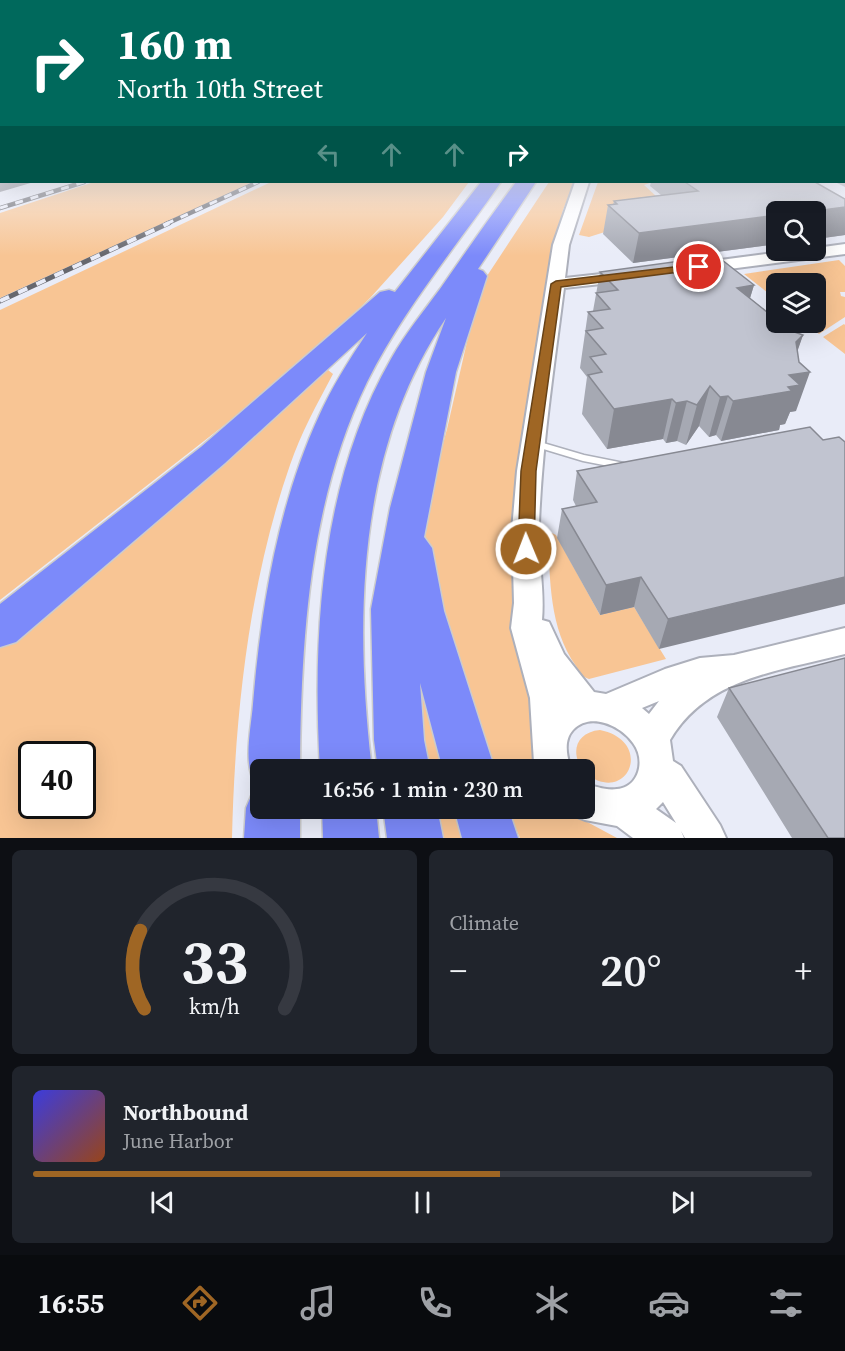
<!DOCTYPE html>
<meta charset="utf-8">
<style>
:root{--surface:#171b24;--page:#20242c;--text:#f1f3f6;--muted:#9ea1a6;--line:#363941;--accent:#9f6624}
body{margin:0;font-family:"Source Serif 4",serif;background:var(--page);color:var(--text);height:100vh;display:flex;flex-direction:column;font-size:22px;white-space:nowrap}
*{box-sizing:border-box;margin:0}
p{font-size:20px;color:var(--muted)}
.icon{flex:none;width:33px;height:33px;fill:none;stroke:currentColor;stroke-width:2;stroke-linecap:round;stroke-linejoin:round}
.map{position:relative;height:838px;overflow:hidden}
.panel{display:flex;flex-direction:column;gap:12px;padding:12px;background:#0d0f14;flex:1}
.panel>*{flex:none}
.hud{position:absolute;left:0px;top:0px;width:846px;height:183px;box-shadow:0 6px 24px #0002;background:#00695c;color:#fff;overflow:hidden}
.buttons{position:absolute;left:766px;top:201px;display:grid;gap:12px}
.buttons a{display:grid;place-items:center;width:60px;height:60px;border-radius:9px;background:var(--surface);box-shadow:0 6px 24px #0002;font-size:30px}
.speed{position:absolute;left:18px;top:741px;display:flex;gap:12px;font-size:30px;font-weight:700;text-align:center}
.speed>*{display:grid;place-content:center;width:78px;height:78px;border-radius:50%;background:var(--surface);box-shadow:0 6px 24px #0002;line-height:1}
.speed .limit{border:3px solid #111;border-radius:9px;background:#fff;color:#111}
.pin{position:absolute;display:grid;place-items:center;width:51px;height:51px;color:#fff;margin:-26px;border:3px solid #fff;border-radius:50%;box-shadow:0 2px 6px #0007}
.me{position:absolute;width:66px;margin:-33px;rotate:359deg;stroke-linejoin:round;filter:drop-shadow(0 0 4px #0008)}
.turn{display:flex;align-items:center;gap:21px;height:126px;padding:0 18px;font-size:27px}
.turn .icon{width:78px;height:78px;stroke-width:2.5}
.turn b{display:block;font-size:42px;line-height:51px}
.lanes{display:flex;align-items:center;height:57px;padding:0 18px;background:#0003;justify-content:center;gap:30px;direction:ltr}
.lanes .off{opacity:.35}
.big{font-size:45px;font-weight:600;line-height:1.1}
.panel .widget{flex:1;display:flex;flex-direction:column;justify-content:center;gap:9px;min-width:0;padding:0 21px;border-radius:9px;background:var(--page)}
.panel .dial{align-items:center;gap:0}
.dial svg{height:156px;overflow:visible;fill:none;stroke:var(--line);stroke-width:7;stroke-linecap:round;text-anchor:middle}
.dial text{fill:var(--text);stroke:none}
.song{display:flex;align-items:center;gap:18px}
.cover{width:72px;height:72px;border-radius:9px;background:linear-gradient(135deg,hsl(240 70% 55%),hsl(20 70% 35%))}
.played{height:6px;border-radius:3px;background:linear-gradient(90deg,var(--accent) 60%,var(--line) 60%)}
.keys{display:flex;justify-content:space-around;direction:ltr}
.heat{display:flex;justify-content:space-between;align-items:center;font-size:33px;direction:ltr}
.panel .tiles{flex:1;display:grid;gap:12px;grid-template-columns:1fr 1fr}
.widget:last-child{grid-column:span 2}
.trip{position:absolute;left:250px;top:759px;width:345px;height:60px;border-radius:9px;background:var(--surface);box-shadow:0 6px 24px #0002;font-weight:600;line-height:60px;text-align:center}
.tab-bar{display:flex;height:96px;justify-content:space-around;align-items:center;background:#090b0e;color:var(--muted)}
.tab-bar .icon{width:42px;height:42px}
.tab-bar .selected{color:var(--accent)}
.tab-bar b{font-size:27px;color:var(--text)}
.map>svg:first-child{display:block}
.green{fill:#f8c594;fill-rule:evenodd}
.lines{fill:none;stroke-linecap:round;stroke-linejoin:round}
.service-casing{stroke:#adb0bb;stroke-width:3}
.tertiary-casing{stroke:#adb0bb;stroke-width:4}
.motorway-casing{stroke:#cccccd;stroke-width:3}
.service{fill:#fff;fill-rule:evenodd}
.tertiary{fill:#fff;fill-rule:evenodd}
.motorway{fill:#7c8afa;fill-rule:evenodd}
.rail-far1-casing{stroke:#66676e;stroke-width:4.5}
.rail-casing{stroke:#66676e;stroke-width:5}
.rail-far1{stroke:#e9ecf8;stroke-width:3;stroke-dasharray:8;stroke-linecap:butt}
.rail{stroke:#e9ecf8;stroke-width:4;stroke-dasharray:10;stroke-linecap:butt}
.wall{fill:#a6a9b3}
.shaded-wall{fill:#878992}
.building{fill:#c1c4d0;stroke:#878992;stroke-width:1.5}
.route{fill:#9f6624;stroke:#674217;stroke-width:1.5}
</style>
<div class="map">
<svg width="845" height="838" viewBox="0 0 845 838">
<rect width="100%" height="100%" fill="#e9ecf8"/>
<!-- green -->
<path class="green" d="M94 182H253L0 298V213Z
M271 182H469L443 217 371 297 299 367 0 600V310Z
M549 182H574L563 210 555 241 510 527 515 628 535 697 537 769H491L422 555 425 510 447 429 475 307 483 282Z
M598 182H653L644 185 657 197 643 221 604 227 608 231 589 237 579 235Z
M839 260 845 266V292H840L841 296 845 297V317L819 334 805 323 816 322V284H777V300L744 274Z
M844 324 845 325V354L823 337Z
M328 370 333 374C317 404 301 433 290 465 249 583 235 713 232 838H0V645L324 371ZM32 754H82V806H32Z
M552 533 556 535 600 615 634 607 666 659 589 679C582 677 579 672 576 666 549 628 550 579 548 535Z
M414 625 456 769H417Z
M600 730C655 741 628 807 585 773V770L582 769C570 751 577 732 600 730Z
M423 809H469L478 838H427Z
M507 809H563L617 838H520Z"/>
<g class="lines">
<defs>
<path id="service" d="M533 440 584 455 624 463 629 466 624 469 583 461 530 445 528 443Z"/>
<path id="tertiary" d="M575 182H589L569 245 565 278 629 271 635 272 638 276 635 280 629 281 564 288C554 367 542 445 539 524 537 556 545 588 542 620L549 622 564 654 594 692 606 694 665 669 700 658 734 655 845 628V654C780 671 707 677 670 740L673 761 681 766 720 825 726 838H685L681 831 684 838H633L617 826 585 820 572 815 570 808H585V784C595 786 607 791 617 789 639 787 646 760 633 743 620 725 590 712 573 730 563 741 567 756 571 770H536L534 763 530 698 511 628 514 603 512 530 517 471 553 245ZM659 701 649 714 642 708ZM663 802 676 823 656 809Z
M845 244V254L698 273 692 272 689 268 692 264 698 263 795 250H816V248Z"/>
<path id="motorway" d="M481 182H501C455 248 403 310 367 382 309 501 301 639 300 770H261V808H300V838H244L246 808 254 789 257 788C242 765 251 730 253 704 261 607 278 505 319 416 332 387 349 360 367 333L225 463 16 642 0 647V604L201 447 380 292 389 290 395 292Z
M516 182H536L478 269 483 271 487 276 456 372 424 537 432 548 444 611 495 770H443L420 683 424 740 430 770H378L374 740 371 609 390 508 426 372 446 318C357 449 354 618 372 770H320C312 633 321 481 391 359 405 334 423 312 440 289 465 253 490 217 516 182Z
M322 808H376L379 838H323Z
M383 808H437L443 838H387Z
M454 808H508L518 838H462Z"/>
</defs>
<!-- service casing -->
<use href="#service" class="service-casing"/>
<!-- tertiary casing -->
<use href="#tertiary" class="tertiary-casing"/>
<!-- motorway casing -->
<use href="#motorway" class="motorway-casing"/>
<!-- service -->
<use href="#service" class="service"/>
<!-- tertiary -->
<use href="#tertiary" class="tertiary"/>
<!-- motorway -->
<use href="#motorway" class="motorway"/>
<defs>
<path id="rail-far1" d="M0 208 84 182
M166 224 258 182"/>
<path id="rail" d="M0 301 169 223"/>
</defs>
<!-- rail-far1 casing -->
<use href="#rail-far1" class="rail-far1-casing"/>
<!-- rail casing -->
<use href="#rail" class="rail-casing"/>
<!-- rail-far1 -->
<use href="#rail-far1" class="rail-far1"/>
<!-- rail -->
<use href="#rail" class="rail"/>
</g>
<!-- wall -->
<path class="wall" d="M844 138H845V187L835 182H844Z
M651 182H815L845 199V235L816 239V212H777V244L633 263 603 234 608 205H613L614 201 661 195 650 186Z
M600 272 754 285 750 298 789 330 803 335 797 351 796 411 790 412 785 424 780 425 779 430 721 441 716 435 709 437 699 426 686 445 677 441 666 443 663 439 607 449 582 414 587 377 580 368 588 312 593 311Z
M810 427 659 649 634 607 600 615 557 538 562 509 576 506 573 500 577 471Z
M729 688 845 838H792L717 717Z"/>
<!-- shaded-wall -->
<path class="shaded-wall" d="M0 174H2V182H34L0 192Z
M845 207V235L816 239V212H808Z
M777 215V244L633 263 639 233Z
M754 285 743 321 737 288Z
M803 335 790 373 796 342Z
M810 372 796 411 790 412 785 424 780 425 779 430 721 441 733 401 789 375Z
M710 386 699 426 686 445 697 405Z
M728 396 716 435 709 437 720 397Z
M672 399 663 439 607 449 614 409Z
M687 401 677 441 666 443 676 403Z
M641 577 634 607 600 615 606 585Z
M845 577V604L659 649 668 619Z"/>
<!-- building -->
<path class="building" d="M0 138H2V174H0Z
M685 182H815L845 199V207L808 212H777V215L639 233 608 205 617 204 614 201 698 191Z
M717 256 754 285 737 288 777 320V322H780L789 330 803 335 796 342 799 362 810 372 789 375 800 385 788 387 792 391 733 401 728 396 720 397 710 386 697 405 687 401 676 403 672 399 614 409 588 375 602 372 590 357 606 354 586 331 603 328 588 312 610 309 596 293 618 290 600 272Z
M810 427 823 440 839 437 845 442V577L668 619 641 577 606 585 562 509 597 502 577 471Z
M845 658V838H828L729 688Z"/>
<!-- sky -->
<linearGradient id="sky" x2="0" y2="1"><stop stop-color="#aeb4b8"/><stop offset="0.54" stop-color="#f5f6fc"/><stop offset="1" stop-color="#f5f6fc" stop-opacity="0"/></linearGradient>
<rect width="845" height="256" fill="url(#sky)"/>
<!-- route -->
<path class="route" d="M699 264 704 267 703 269 561 287 536 471 534 549 532 553H520L518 549 521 471 551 284 556 281Z"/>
</svg>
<div class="buttons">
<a><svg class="icon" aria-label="search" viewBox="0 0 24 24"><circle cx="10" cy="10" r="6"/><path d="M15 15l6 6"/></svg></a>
<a><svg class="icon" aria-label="layers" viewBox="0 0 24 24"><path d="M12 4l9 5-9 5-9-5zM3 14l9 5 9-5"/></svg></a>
</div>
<div class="speed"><div class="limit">40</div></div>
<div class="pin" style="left:699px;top:267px;background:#d93025"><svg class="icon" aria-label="arrive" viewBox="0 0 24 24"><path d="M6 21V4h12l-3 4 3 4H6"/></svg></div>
<svg class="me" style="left:526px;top:549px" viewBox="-20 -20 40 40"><circle r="17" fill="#9f6624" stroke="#fff" stroke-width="3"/><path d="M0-11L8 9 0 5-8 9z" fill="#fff"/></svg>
<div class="trip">16:56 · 1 min · 230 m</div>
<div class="hud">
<div class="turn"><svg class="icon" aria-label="right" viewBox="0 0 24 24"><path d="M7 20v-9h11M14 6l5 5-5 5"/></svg><div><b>160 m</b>North 10th Street</div></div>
<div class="lanes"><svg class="icon off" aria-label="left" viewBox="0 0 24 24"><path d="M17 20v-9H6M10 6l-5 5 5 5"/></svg><svg class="icon off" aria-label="ahead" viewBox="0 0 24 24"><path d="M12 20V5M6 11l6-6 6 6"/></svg><svg class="icon off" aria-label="ahead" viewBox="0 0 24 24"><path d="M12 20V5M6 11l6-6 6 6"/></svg><svg class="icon" aria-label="right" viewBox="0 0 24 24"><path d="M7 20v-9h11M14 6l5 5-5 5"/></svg></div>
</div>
</div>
<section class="panel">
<div class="tiles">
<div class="widget dial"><svg viewBox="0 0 100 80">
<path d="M14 69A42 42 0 1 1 86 69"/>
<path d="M14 69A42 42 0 0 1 12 29" stroke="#9f6624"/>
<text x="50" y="56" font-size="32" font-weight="700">33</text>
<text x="50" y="72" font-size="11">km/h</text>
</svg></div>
<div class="widget"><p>Climate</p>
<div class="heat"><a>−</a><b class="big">20°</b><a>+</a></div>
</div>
<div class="widget">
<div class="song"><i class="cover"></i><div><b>Northbound</b><p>June Harbor</p></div></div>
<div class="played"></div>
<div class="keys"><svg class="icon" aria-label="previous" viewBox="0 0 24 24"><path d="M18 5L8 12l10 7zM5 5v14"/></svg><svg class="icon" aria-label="pause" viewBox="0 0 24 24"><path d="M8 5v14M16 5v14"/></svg><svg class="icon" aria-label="next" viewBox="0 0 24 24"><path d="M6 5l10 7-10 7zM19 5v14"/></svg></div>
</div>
</div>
</section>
<nav class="tab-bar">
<b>16:55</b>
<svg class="icon selected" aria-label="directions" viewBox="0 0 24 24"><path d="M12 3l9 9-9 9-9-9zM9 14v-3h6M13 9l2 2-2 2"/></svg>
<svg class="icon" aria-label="music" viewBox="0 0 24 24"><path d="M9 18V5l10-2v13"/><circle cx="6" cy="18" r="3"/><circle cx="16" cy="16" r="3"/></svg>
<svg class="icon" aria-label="phone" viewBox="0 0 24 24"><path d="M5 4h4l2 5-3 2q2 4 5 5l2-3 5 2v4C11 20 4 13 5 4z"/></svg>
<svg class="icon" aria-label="climate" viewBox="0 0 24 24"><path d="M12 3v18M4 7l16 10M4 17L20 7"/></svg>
<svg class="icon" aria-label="car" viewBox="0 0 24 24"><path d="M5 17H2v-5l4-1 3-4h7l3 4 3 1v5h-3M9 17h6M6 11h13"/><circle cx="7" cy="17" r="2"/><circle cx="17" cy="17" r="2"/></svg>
<svg class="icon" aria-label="filters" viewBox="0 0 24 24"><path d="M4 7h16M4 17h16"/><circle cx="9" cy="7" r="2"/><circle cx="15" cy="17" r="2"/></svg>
</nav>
